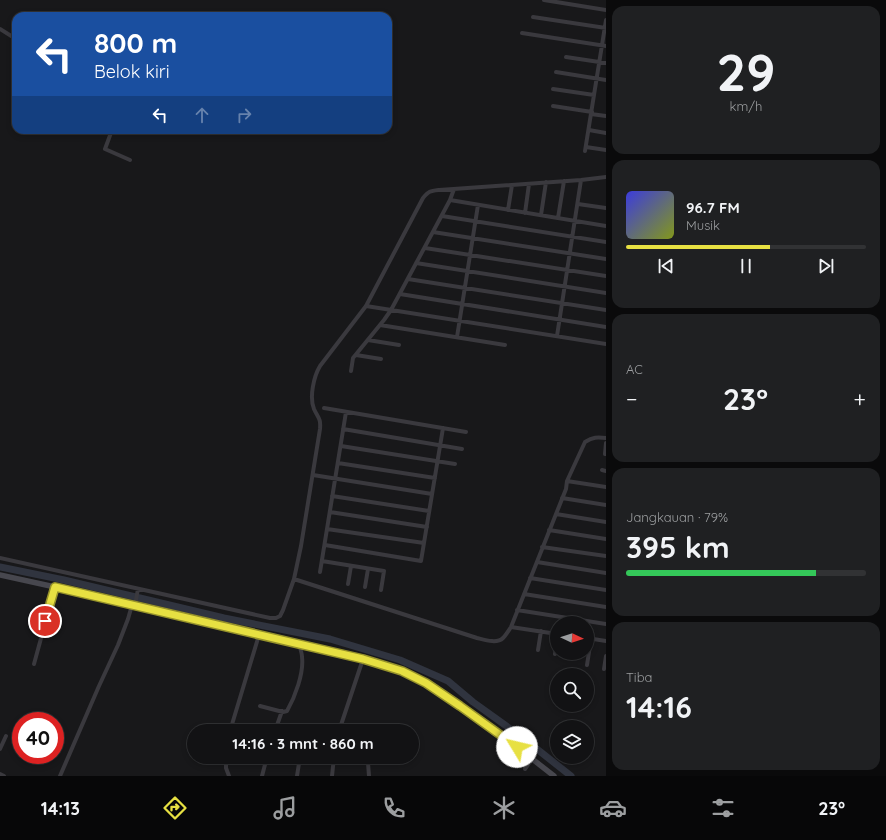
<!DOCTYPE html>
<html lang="id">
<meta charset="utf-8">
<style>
:root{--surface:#121214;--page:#1f2022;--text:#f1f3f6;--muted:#9c9ea0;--line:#313234;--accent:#e7e042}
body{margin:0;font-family:Quicksand,sans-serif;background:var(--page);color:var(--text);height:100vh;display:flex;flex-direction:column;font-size:15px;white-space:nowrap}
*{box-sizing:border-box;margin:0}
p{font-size:13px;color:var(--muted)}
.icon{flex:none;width:22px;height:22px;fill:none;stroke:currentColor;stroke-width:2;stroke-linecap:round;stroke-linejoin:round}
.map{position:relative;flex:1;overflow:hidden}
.drawer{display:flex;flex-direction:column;gap:6px;padding:6px;background:#0a0a0b;width:280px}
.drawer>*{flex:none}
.hud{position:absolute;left:12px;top:12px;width:380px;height:122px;border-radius:12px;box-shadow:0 2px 6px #0003,0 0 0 1px var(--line);background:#1a4fa0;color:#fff;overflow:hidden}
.needle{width:26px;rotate:94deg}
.tools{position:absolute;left:550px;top:616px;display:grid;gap:8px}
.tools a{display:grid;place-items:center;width:44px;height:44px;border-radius:50%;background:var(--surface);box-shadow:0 2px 6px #0003,0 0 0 1px var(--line);font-size:20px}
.speed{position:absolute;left:12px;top:712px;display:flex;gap:8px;font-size:20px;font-weight:700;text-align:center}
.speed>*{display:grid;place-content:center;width:52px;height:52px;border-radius:50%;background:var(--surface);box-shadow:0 2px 6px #0003,0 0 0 1px var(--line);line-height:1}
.speed .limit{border:6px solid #d22;background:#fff;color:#111}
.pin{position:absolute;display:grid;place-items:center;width:34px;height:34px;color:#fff;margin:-17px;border:2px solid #fff;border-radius:50%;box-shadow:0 1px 4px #0007}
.me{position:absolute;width:44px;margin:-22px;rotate:306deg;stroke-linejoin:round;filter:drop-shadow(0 0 3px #0008)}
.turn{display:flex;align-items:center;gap:14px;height:84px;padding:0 16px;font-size:18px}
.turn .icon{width:52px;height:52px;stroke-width:2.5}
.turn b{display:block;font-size:28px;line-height:34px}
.lanes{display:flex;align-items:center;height:38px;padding:0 16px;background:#0003;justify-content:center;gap:20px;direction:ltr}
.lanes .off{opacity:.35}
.big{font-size:30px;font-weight:800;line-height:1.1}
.drawer .tile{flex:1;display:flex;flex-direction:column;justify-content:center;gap:6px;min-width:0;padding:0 14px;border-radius:12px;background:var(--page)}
.drawer .dial{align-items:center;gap:0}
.dial b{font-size:52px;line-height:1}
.song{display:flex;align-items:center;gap:12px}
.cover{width:48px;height:48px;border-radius:6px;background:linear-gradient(135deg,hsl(240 70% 55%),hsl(70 70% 35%))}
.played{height:4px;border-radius:2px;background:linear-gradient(90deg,var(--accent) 60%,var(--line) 60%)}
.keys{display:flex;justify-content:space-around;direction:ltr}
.heat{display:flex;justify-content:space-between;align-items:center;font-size:22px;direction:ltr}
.charge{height:6px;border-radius:3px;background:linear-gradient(90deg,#34c759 79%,var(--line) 0)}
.trip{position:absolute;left:187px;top:724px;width:232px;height:40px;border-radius:20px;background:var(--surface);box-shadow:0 2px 6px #0003,0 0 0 1px var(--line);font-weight:800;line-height:40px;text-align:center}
.tab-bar{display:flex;height:64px;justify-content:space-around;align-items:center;background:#070708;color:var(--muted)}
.tab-bar .icon{width:28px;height:28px}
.tab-bar .on{color:var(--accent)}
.tab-bar b{font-size:18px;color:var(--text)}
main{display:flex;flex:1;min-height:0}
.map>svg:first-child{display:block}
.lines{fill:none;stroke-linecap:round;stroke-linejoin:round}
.river{stroke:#30343f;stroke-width:7}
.street{stroke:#3a393e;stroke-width:4}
.secondary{stroke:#47474e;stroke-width:5.5}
.route-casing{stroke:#96922b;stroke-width:10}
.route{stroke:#e7e042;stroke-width:7}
</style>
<main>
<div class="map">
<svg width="606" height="776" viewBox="0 0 606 776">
<rect width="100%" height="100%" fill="#18181a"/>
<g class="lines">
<!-- river -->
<path class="river" d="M0 567 64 580 224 618 330 639 400 660 448 681 473 702 523 738 571 776"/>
<!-- street -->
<path class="street" d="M544 0 606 10
M533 17 606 28
M0 29 16 39
M522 33 606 46
M566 57 606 63
M556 72 606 80
M553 89 594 95
M553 106 592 112
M591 114 606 116
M112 130 105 149 130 160
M589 130 606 133
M586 147 606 150
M585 151 606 20
M450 200 606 226
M578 204 606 208
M508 210 512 185
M525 213 529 184
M541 215 546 182
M442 216 606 242
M558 218 564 181
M433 232 606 259
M425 248 606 276
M416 263 606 293
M408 279 606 310
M400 294 606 327
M366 306 606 344
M380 325 505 345
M557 336 581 180
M457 337 478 205
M368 340 399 345
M356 355 381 359
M351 371 353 358 384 320 391 310 450 200 454 189
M324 408 466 432
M343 429 462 449
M606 443 605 454H606
M341 446 455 464
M338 463 435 478
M602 470 606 471
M313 475 432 494
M567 481 585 442C593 437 597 437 606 438
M332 496 429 511
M562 498 606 505
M330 512 427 527
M556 514 606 522
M327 529 424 543
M549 530 606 539
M325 545 421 561 443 428
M542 547 606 556
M0 558 270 618H276L280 616 283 610 294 579 301 546 320 429C321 418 318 418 314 409 309 397 314 376 320 366L366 306 423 198C429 191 430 191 439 190L581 180 606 177
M322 561 384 571 381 590
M537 562 606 573
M320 572 346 412
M530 578 606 590
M294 579 477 638C485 640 497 644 503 638 506 635 509 630 511 627L566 489 567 481 606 487
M348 584 351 566
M365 587 368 569
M524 594 606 607
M135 605 138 589
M517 610 606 624
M511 627 557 634
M587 638 606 641
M538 650 541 631
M555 654 557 639
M571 658 572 653
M34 664 55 587
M587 665 591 639
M604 669 606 656
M260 706 283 712 287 711C295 697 304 673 302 657 302 653 300 648 299 644
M230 731 259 635
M275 731 282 711
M339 731 363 659
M0 749 6 736
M226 757V768L229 776
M334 761 354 762
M525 769 532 759
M0 774 4 776
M60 776 99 686 118 645 128 619 132 605
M262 776 267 757
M297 776 300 757
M332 776 334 757
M369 776 368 763 370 757"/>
<!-- secondary -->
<path class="secondary" d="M0 575 55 587 135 605 363 659 402 671 413 676 437 690 517 747 554 776"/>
</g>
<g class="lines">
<defs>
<path id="route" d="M45 621 55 587 363 659 402 671 426 683 460 706 517 747"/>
</defs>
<!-- route casing -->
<use href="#route" class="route-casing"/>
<!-- route -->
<use href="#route" class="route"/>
</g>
</svg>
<div class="tools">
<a><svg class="needle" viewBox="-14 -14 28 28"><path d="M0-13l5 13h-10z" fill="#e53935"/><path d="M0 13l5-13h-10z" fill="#9c9ea0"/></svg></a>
<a><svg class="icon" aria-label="search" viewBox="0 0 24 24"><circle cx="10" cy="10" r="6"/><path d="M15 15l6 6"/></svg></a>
<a><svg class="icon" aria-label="layers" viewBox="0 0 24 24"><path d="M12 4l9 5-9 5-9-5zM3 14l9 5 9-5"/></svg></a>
</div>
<div class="speed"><div class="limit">40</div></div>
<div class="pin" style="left:45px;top:621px;background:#d93025"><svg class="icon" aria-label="arrive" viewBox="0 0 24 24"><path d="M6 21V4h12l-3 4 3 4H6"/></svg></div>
<svg class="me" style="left:517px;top:747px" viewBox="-20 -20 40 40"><circle r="19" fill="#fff"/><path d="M0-13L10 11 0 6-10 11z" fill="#e7e042"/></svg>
<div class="trip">14:16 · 3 mnt · 860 m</div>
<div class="hud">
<div class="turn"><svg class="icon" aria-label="left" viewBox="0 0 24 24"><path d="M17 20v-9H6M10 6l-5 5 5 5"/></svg><div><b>800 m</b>Belok kiri</div></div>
<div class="lanes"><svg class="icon" aria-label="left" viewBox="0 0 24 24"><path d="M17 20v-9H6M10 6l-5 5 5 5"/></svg><svg class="icon off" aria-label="ahead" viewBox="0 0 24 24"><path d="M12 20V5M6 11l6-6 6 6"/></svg><svg class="icon off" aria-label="right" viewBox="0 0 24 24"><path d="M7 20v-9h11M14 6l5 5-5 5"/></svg></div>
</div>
</div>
<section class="drawer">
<div class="tile dial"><b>29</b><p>km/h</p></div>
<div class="tile">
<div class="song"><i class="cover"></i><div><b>96.7 FM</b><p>Musik</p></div></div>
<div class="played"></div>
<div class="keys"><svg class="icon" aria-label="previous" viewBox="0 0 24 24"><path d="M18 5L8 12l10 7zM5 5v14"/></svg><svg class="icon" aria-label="pause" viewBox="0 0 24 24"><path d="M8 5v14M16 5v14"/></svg><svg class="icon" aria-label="next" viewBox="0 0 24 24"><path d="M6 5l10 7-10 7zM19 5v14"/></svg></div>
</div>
<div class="tile"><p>AC</p>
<div class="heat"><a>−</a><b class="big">23°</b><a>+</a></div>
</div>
<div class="tile"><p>Jangkauan · 79%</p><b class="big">395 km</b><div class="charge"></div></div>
<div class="tile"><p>Tiba</p><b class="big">14:16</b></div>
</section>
</main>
<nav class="tab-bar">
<b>14:13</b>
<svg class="icon on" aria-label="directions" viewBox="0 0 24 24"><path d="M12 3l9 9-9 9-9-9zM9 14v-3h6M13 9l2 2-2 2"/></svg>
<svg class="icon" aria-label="music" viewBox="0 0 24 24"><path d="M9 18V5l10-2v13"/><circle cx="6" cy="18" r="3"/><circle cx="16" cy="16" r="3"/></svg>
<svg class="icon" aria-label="phone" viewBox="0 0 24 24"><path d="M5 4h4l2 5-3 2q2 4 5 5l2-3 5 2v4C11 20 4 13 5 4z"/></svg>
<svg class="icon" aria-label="climate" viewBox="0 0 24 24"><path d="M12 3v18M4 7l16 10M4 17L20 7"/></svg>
<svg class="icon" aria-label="car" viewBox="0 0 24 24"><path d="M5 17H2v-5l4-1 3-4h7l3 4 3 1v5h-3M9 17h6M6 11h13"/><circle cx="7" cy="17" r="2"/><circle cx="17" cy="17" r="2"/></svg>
<svg class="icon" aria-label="filters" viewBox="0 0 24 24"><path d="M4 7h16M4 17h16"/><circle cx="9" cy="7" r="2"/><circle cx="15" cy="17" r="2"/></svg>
<b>23°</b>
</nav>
